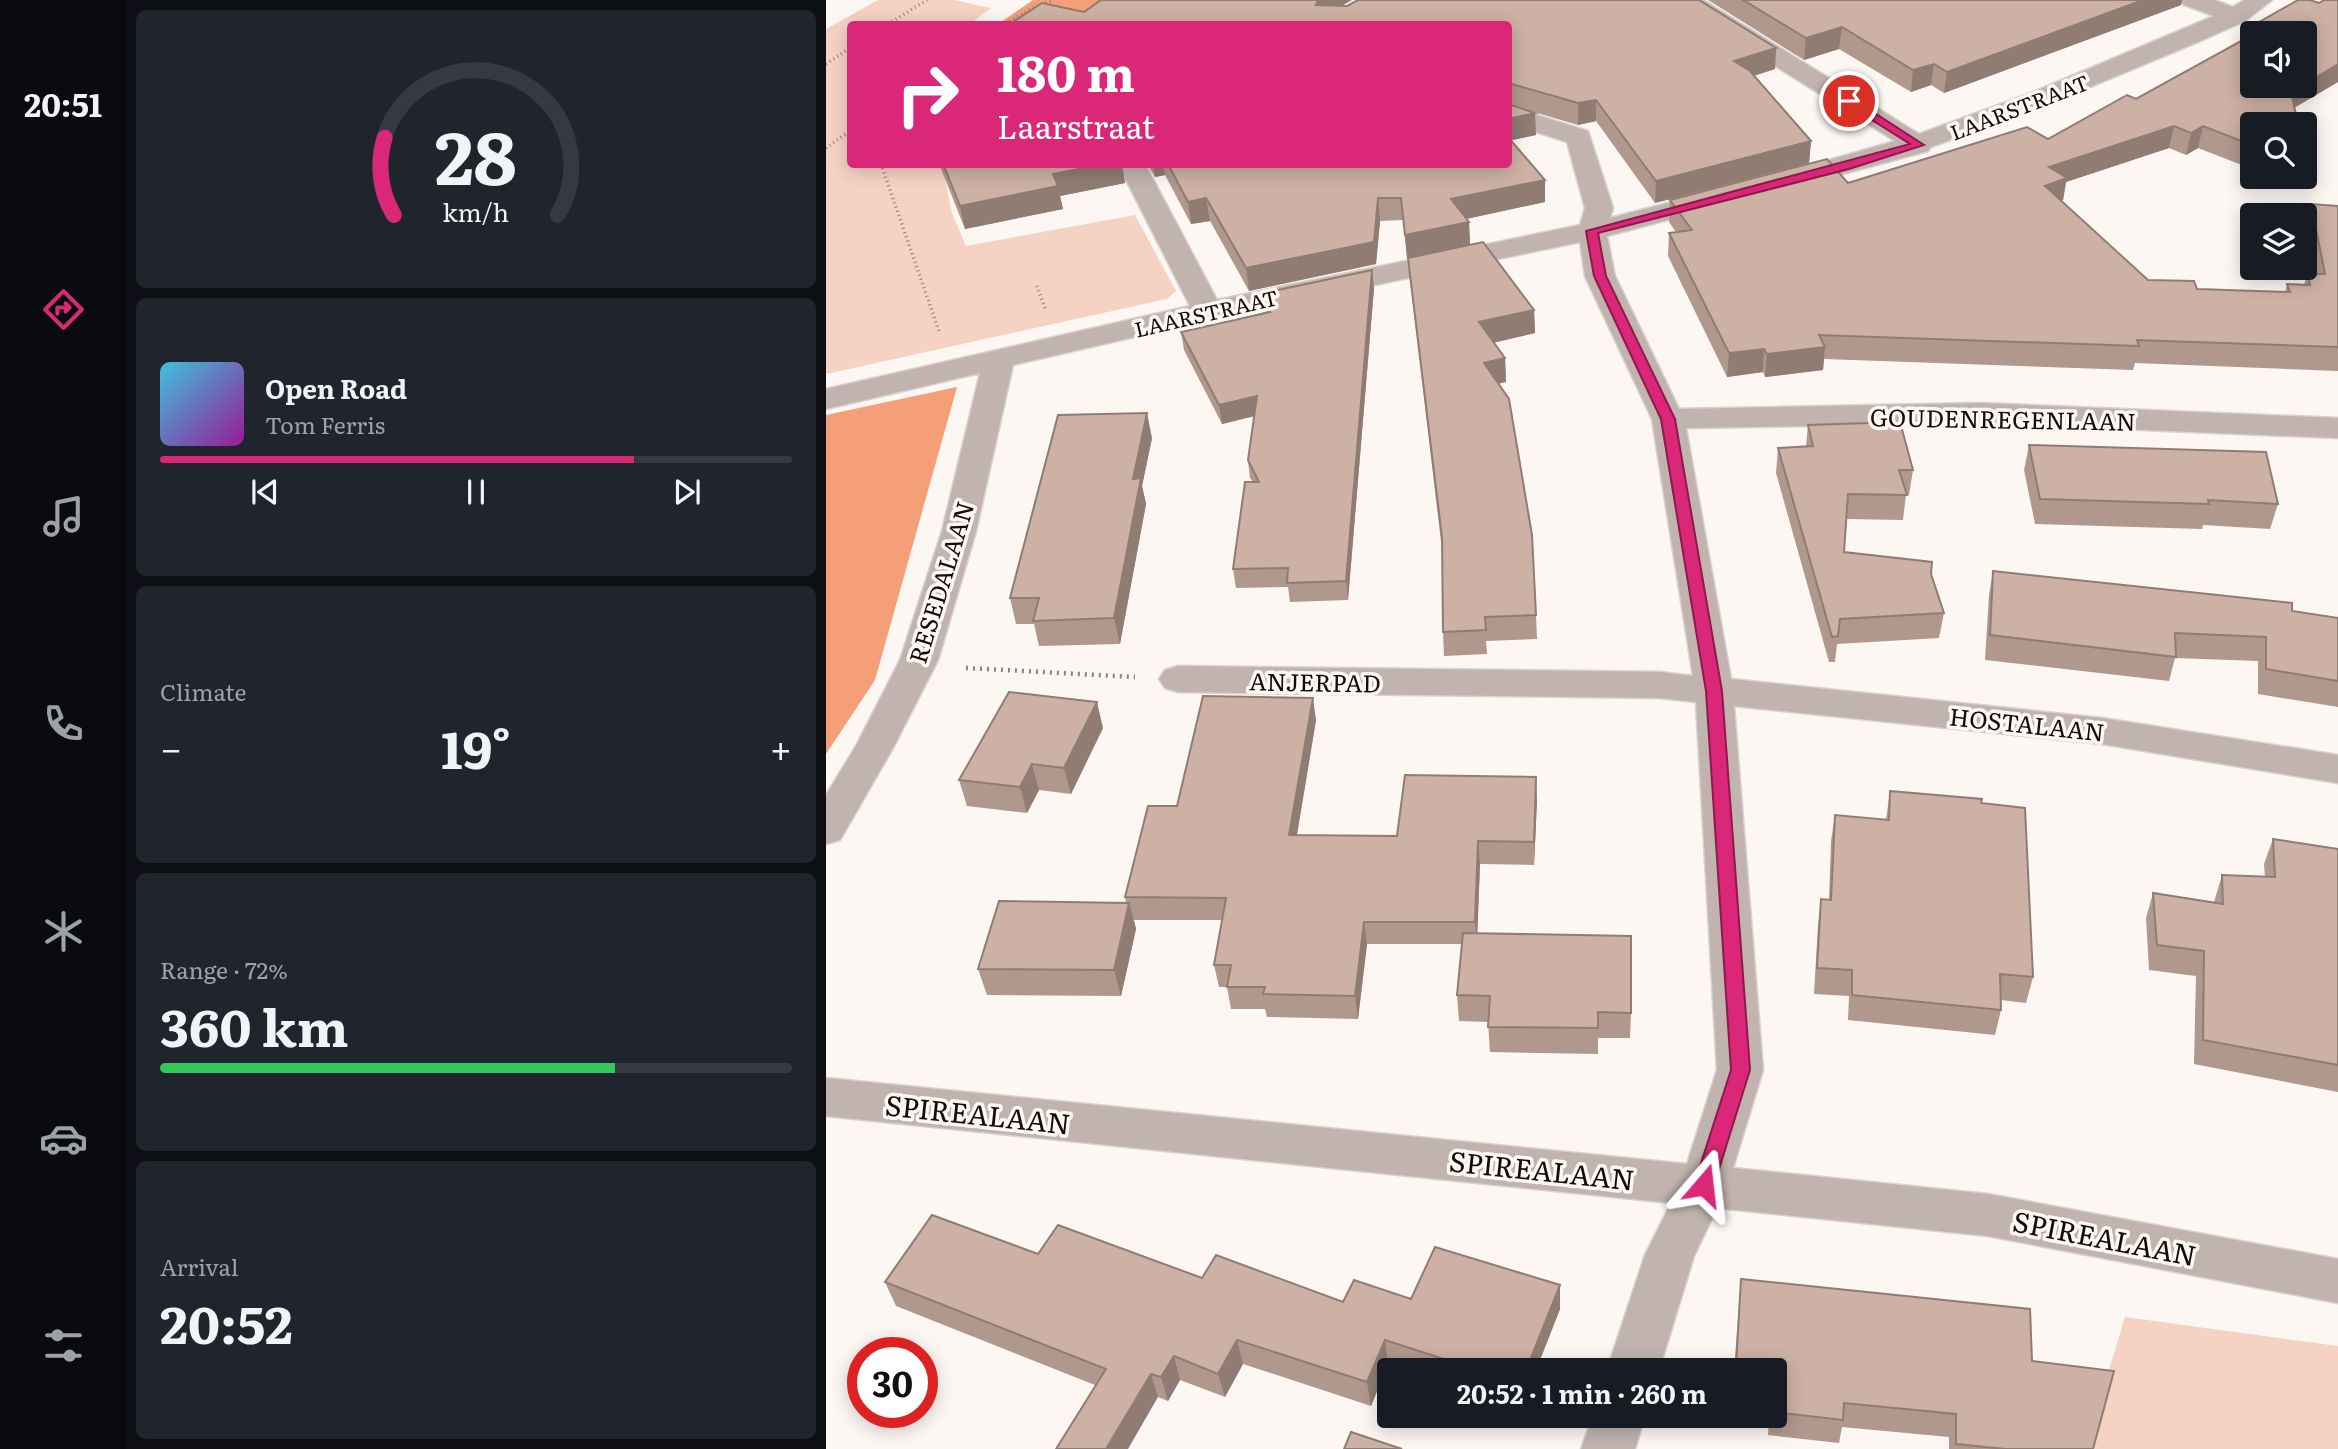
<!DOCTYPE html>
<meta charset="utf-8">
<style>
:root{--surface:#171b24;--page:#20242c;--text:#f1f3f6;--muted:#9ea1a6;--line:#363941;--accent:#db2777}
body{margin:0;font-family:Literata,serif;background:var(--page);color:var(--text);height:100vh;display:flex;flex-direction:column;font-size:26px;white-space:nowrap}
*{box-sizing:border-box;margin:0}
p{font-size:23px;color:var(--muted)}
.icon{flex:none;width:38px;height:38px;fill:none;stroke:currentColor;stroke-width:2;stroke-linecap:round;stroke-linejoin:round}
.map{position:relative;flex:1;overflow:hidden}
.details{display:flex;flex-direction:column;gap:10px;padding:10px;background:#0d0f14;width:700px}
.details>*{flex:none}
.banner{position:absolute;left:21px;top:21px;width:665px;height:147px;border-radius:7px;box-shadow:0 4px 18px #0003;background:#db2777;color:#fff;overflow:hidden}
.buttons{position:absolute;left:1414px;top:21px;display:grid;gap:14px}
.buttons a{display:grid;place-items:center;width:77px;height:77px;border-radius:7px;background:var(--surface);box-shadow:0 4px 18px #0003;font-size:35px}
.speed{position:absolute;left:21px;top:1337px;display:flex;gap:14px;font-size:35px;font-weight:700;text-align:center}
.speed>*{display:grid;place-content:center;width:91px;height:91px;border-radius:50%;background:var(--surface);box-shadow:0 4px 18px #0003;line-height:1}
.speed .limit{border:10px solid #d22;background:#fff;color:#111}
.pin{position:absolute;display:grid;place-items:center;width:60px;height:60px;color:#fff;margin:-30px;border:4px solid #fff;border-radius:50%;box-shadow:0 2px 7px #0007}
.me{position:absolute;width:77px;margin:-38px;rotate:17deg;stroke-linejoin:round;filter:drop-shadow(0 0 5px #0008)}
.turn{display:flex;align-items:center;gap:24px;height:147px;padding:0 35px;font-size:32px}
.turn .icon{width:91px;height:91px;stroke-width:2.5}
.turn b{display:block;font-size:49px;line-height:60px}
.big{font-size:52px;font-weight:700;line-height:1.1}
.details .tile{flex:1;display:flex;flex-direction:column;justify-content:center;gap:10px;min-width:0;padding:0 24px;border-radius:10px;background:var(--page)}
.details .dial{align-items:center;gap:0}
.dial svg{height:182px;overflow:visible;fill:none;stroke:var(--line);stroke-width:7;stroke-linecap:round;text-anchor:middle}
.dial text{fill:var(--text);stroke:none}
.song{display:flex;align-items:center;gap:21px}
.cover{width:84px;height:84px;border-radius:10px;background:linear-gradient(135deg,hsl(190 70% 55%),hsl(300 70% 35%))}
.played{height:7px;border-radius:4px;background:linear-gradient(90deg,var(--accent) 75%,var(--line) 75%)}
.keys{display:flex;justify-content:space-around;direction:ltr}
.heat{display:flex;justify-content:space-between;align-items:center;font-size:38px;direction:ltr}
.charge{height:10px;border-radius:5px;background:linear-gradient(90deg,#34c759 72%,var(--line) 0)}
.trip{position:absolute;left:551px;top:1358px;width:410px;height:70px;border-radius:7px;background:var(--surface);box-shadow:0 4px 18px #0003;font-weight:700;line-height:70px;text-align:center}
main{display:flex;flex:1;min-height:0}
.tab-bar{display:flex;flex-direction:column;width:126px;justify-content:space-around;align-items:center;background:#090b0e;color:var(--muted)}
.tab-bar .icon{width:49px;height:49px}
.tab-bar .current{color:var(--accent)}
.tab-bar b{font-size:32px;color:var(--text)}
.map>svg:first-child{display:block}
.green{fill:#f6d2c3}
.forest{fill:#f59f78}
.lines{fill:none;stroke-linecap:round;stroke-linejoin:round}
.minor-casing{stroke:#d8d1ce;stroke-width:3}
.path-far1{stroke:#8b837f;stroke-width:3.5;stroke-dasharray:1 3.5;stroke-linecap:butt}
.path{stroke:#8b837f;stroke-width:4.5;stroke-dasharray:2 5;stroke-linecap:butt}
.minor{fill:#c1b4af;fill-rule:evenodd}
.wall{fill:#b0988d;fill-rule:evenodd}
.shaded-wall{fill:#907c73}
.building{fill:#cdb1a4;stroke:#907c73;stroke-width:2}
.route{fill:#db2777;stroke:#8e194d;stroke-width:2}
.labels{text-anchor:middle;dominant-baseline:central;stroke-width:7;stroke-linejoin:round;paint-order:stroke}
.far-street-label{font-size:21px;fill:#150b07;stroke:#fdf7f4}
.street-label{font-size:24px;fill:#150b07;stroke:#fdf7f4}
.near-street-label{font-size:28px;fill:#150b07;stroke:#fdf7f4}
</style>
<main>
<nav class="tab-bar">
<b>20:51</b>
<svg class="icon current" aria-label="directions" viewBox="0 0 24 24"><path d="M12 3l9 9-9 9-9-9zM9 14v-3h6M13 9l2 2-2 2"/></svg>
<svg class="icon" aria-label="music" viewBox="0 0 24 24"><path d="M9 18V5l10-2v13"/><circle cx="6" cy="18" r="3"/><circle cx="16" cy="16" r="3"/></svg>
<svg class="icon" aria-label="phone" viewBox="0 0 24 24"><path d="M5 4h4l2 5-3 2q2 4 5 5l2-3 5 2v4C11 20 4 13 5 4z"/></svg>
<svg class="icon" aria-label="climate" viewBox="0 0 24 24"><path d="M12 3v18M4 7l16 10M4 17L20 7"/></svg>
<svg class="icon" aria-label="car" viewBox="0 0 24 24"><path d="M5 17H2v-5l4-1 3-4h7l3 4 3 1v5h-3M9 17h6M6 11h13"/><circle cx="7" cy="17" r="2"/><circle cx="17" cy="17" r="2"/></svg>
<svg class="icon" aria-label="filters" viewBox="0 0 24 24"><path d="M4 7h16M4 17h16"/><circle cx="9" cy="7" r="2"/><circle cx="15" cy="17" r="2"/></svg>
</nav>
<section class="details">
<div class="tile dial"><svg viewBox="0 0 100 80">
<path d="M14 69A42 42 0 1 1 86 69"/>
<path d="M14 69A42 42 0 0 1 10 35" stroke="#db2777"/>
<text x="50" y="56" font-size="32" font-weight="700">28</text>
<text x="50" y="72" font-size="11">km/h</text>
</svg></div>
<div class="tile">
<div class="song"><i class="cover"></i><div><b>Open Road</b><p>Tom Ferris</p></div></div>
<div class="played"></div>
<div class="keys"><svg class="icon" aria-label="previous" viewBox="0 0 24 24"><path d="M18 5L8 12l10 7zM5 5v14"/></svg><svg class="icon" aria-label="pause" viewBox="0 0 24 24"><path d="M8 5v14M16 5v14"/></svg><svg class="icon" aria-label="next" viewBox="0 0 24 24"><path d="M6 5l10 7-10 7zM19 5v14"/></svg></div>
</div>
<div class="tile"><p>Climate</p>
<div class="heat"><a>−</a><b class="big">19°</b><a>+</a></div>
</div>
<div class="tile"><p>Range · 72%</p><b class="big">360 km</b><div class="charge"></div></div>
<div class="tile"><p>Arrival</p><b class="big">20:52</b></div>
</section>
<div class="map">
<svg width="1512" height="1449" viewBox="0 0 1512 1449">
<rect width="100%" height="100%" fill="#fdf7f4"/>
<!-- green -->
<path class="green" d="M52 0H128L165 8 144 24H24V164L116 165 126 213 140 246 309 215 350 291 341 299 0 374V29Z
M1299 1317 1512 1346V1449H1259Z"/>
<!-- forest -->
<path class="forest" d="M207 0H287L252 24H172Z
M131 387 49 680 0 754V415Z"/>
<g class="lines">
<defs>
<path id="minor" d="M848 0H877L1093 134 1210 91 1388 16 1358 5 1354 0H1388L1407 7 1418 0H1446L1419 21 1379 39 1228 102 1105 147 1102 151 958 190 948 188 944 182 948 176 1069 141 852 5Z
M682 106 762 131 787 208 784 218 892 190 902 192 906 198 902 204 781 236 789 276 853 409 1155 403 1512 418V438L1155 423 860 428 905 679 1276 718 1512 755V783L1276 744 908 706 937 1070 907 1168 1162 1194 1512 1259V1303L1162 1236 891 1208 868 1256 833 1370H781L819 1255 845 1203 0 1116V1078L861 1164 891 1070 870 702 834 698 352 692 339 688 333 679 339 670 352 666 834 672 867 676 826 419 759 276 754 242 382 320 187 365 150 531 112 660 67 748 14 840 0 844V795L30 746 74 660 116 531 154 373 0 409V389L364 306 292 164H319L391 300 754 225 759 208 741 142 682 123Z
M767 1416H819L809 1449H755Z"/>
</defs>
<!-- minor casing -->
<use href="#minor" class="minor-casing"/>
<!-- path-far1 -->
<path class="path-far1" d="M62 24 101 0
M180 24 206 8 228 0
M0 64 24 48
M0 148 24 131
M55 164 114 334
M211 286 220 311"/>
<!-- path -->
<path class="path" d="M140 668 309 677"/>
<!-- minor -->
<use href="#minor" class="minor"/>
</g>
<!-- wall -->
<path class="wall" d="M882 0H1356L1355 5 1118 93 1105 85 1085 92 1013 49 978 60Z
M1472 0 1512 82 1468 108 1426 124V169L1372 148 1360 155 1343 148 1240 182 1237 200 1235 201 1322 280 1371 289 1459 292 1461 284 1478 285 1481 274H1488L1479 229V225L1485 204 1512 206V371L1309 363 1307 370 998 359 997 370 939 377 937 372 901 377 842 256 843 233 850 232 843 222 844 200 1022 183 1222 139 1310 99 1416 41 1419 30ZM1426 33H1479L1426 86Z
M516 6 950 48 949 69 928 76 985 141 983 163 829 203 770 121 752 125 701 110 710 135 685 140 719 202 640 219 643 222 644 245 708 310 709 333 668 342 679 358 680 382 672 383 710 615 711 639 660 641 661 654 618 656 617 632 616 550 584 280 582 258H581L577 220 554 221 550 264 423 291 384 221 365 224 339 175 329 177 321 164H682V24L258 12Z
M113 164H296L299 183 234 196 237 209 139 229Z
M1445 177H1478L1475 189Z
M546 270 548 288 522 600 464 602 462 587 410 588 407 569 427 482 424 478 422 460 428 416 396 424 358 350 355 332 436 313 433 294Z
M982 425 1087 470 1083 495H1080L1077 520 1021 519 1018 552 1105 574 1118 613 1113 638 1011 644 1009 662H1003L950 473 952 448 980 446Z
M326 438 316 486 320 504 294 644 213 646 208 624H190L184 598Z
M1203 445 1452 504 1444 529 1377 525 1376 529 1209 524 1198 470Z
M1167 571 1512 618V707L1432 694V661L1349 658 1343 681 1159 660 1163 595Z
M490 720 471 835 571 836 711 800 708 865 654 864 651 933 805 1013 804 1038H772V1054L664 1052 662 1022 633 1021 631 995 636 944H541L532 1019 441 1017 439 1009H405L401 987H393L388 965 396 920H308L310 929 295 996 161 995 152 969 300 903 299 897 351 806Z
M277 728 245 794 213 790 201 813 141 806 133 780Z
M1064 791 1155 803 1207 977 1200 1003 1175 1000V1010L1169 1035 1022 1020 1023 996 988 994 992 925 995 899 1003 900 1005 841 1009 815 1060 820Z
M1447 839 1512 849V1092L1368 1064 1370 976 1323 970 1320 918 1327 893 1388 902 1396 875 1439 877 1438 864Z
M212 1254 376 1278 517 1302 585 1299 734 1285V1309L710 1370H581L562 1364 545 1406 417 1364 399 1397 354 1380 342 1401 332 1397 269 1385 70 1306 59 1282Z
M915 1279 1206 1361 1267 1449H1123V1437L1016 1427 1013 1443 942 1435 943 1416H948V1370H908Z"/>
<!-- shaded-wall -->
<path class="shaded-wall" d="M492 0H526L496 17 490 5Z
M1317 0H1356L1355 5 1118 93 1121 72Z
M1016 27 1013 49 978 60 980 38Z
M950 48 949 69 907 82 908 61Z
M1108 64 1105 85 1085 92 1087 70Z
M1512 64V82L1459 113 1465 92 1475 86H1479V84Z
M770 100V121L752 125V103Z
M709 113 710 135 682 141V119Z
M1348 126 1343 148 1240 182 1237 200 1215 208 1223 167Z
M1377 126 1372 148 1360 155 1365 133Z
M985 141 983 163 829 203 830 181Z
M278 164H296L299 183 234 196 237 209 139 229 134 206 227 174Z
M327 164H337L339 175 329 177Z
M719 180V202L626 222 625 199Z
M380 198 384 221 365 224 362 202Z
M552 198 554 221 550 264 423 291 420 268Z
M643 222 644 245 581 258 579 235Z
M546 270 548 288 522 600 520 581Z
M708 310 709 333 654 346 653 322Z
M999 347 997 370 939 377 941 354Z
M938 349 937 372 901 377 903 353Z
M679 358 680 382 659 387 658 363Z
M431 396 433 415 396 424 393 405Z
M321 413 326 438 316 486 320 504 294 644 288 618 307 479Z
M487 698 490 720 467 858 463 835Z
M271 702 277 728 245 794 238 768Z
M206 764 213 790 201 813 194 787Z
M710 777 711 800 708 865V842Z
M652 841 654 864 651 944 649 922Z
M303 903 310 929 295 996 288 970Z
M538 922 541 944 532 1019 529 996Z
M734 1285V1309L710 1370H700Z
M411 1340 417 1364 399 1397 392 1374Z
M559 1340 562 1364 545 1406 541 1382Z
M348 1356 354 1380 342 1401 335 1377Z
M325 1374 332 1397 302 1449H280Z"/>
<!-- building -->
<path class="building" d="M275 0H492L490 5 521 6 532 0H873L950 48 908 61 924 71 985 141 830 181 770 100 752 103 682 83V24H184L216 3 258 12Z
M917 0H1317L1121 72 1108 64 1087 70 1016 27 980 38Z
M1472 0H1484L1493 3 1498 0H1512V64L1479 84V33H1428L1419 30Z
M1426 35V86H1475L1465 92 1472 124H1426V145L1377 126 1365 133 1348 126 1223 167 1241 178 1219 186 1322 280 1368 281 1371 289 1464 292 1461 284 1484 285 1481 274H1499L1485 204 1512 206V347L1311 340 1313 346 993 335 999 347 941 354 938 349 903 353 843 233 866 230 844 200 1001 159 1022 183 1201 127 1222 139 1301 95 1310 99Z
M682 104 709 113 682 119Z
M682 137 719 180 625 199 643 222 579 235 575 198H552L548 242 420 268 380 198 362 202 342 164H682Z
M117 164H278L227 174 232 186 134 206Z
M657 242 708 310 653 322 679 358 658 363 683 399 706 535 710 615 659 617 660 630 617 632 616 537 582 258Z
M546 270 520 581 461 583 462 568 407 569 419 482H433L422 460 431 396 393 405 355 332 444 312 433 294Z
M321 413 307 479 315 478 288 618 207 621 213 598H184L232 415Z
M1074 422 1087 470H1073L1081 495 1022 494 1018 552 1106 562 1105 574 1118 613 1014 619 1012 636 1006 637 952 448 987 446 982 425Z
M1203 445 1440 452 1452 504 1382 500 1383 504 1214 499Z
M1167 571 1466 603V611L1512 618V681L1440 669V637L1349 633 1350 657 1164 635Z
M183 692 271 702 238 768 206 764 194 787 133 780Z
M377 696 487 698 463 835 571 836 579 775 710 777 708 842 652 841 649 922H538L529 996 437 994 439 987H401L405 965H388L400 898 299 897 322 806H351Z
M1064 791 1156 799 1155 803 1199 808 1207 977 1174 974 1175 1010 1026 995V970L991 968 995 899 1005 900 1009 815 1063 820Z
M1447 839 1512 849V1065L1377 1040 1378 951 1331 945 1327 893 1397 904 1396 875 1449 877Z
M173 901 303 903 288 970 152 969Z
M637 933 805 936V1013L772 1012V1028L662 1027 664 996 631 995Z
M106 1215 212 1254 232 1225 376 1278 390 1255 517 1302 528 1280 585 1299 609 1247 734 1285 700 1370H652L559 1340 541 1382 411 1340 392 1374 348 1356 335 1377 325 1374 280 1449H230L280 1369 59 1282Z
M915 1279 1204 1309 1206 1361 1288 1371 1267 1449H1179L1130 1444V1414L1018 1403 1017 1420 948 1412V1370L910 1367Z
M525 1432 576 1449H518Z"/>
<!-- route -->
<path class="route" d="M1019 99H1027L1098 145 1023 169 772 233 780 276 849 419 896 691 924 1070 888 1185 885 1191 878 1194 871 1191 868 1185 905 1070 880 691 835 419 768 276 760 231 1084 144 1019 103Z"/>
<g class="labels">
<!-- far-street labels -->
<g class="far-street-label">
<text transform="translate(1193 106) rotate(-21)">LAARSTRAAT</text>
<text transform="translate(380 312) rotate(-13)">LAARSTRAAT</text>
</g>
<!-- street labels -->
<g class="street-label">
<text transform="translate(1177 418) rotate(1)">GOUDENREGENLAAN</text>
<text transform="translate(114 582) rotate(-73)">RESEDALAAN</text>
<text transform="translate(489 681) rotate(1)">ANJERPAD</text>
<text transform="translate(1201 723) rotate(6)">HOSTALAAN</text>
</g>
<!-- near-street labels -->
<g class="near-street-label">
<text transform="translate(152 1113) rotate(6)">SPIREALAAN</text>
<text transform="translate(716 1169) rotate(6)">SPIREALAAN</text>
<text transform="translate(1279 1237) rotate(11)">SPIREALAAN</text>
</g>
</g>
</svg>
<div class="buttons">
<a><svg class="icon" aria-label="sound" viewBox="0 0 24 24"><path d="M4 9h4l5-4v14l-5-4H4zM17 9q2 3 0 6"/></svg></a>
<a><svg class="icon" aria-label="search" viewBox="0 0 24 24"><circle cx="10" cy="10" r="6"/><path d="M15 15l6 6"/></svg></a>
<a><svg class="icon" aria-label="layers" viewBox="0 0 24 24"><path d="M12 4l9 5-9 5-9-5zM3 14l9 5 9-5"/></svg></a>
</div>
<div class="speed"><div class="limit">30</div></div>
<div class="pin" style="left:1023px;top:101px;background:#d93025"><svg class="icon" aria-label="arrive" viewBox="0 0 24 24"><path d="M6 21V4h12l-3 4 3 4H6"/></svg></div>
<svg class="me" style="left:878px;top:1185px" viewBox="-20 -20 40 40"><path d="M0-17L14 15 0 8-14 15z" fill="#db2777" stroke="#fff" stroke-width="4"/></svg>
<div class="trip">20:52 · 1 min · 260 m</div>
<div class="banner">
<div class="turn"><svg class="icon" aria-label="right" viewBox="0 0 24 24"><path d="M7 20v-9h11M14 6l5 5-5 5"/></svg><div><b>180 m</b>Laarstraat</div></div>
</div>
</div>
</main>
